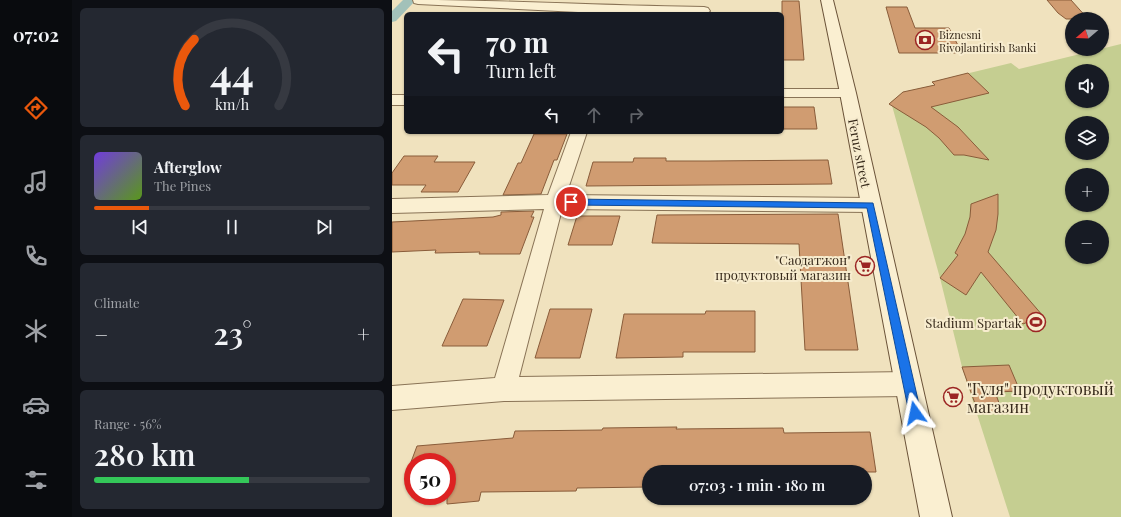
<!DOCTYPE html>
<meta charset="utf-8">
<style>
:root{--surface:#171b24;--page:#242831;--text:#f1f3f6;--muted:#9ea1a6;--line:#363941;--accent:#ea580c}
body{margin:0;font-family:"Playfair Display",serif;background:var(--page);color:var(--text);height:100vh;display:flex;flex-direction:column;font-size:15px;white-space:nowrap}
*{box-sizing:border-box;margin:0}
p{font-size:13px;color:var(--muted)}
.icon{flex:none;width:22px;height:22px;fill:none;stroke:currentColor;stroke-width:2;stroke-linecap:round;stroke-linejoin:round}
.map{position:relative;flex:1;overflow:hidden}
.details{display:flex;flex-direction:column;gap:8px;padding:8px;background:#0d0f14;width:320px}
.details>*{flex:none}
.top-card{position:absolute;left:12px;top:12px;width:380px;height:122px;border-radius:6px;box-shadow:0 1px 3px #0004;background:#171b24;color:var(--text);overflow:hidden}
.needle{width:26px;rotate:251deg}
.fabs{position:absolute;left:673px;top:12px;display:grid;gap:8px}
.fabs a{display:grid;place-items:center;width:44px;height:44px;border-radius:50%;background:var(--surface);box-shadow:0 1px 3px #0004;font-size:20px}
.speed{position:absolute;left:12px;top:453px;display:flex;gap:8px;font-size:20px;font-weight:700;text-align:center}
.speed>*{display:grid;place-content:center;width:52px;height:52px;border-radius:50%;background:var(--surface);box-shadow:0 1px 3px #0004;line-height:1}
.speed .limit{border:6px solid #d22;background:#fff;color:#111}
.pin{position:absolute;display:grid;place-items:center;width:34px;height:34px;color:#fff;margin:-17px;border:2px solid #fff;border-radius:50%;box-shadow:0 1px 4px #0007}
.me{position:absolute;width:44px;margin:-22px;rotate:348deg;stroke-linejoin:round;filter:drop-shadow(0 0 3px #0008)}
.turn{display:flex;align-items:center;gap:14px;height:84px;padding:0 16px;font-size:18px}
.turn .icon{width:52px;height:52px;stroke-width:2.5}
.turn b{display:block;font-size:28px;line-height:34px}
.lanes{display:flex;align-items:center;height:38px;padding:0 16px;background:#0003;justify-content:center;gap:20px;direction:ltr}
.lanes .off{opacity:.35}
.big{font-size:30px;font-weight:600;line-height:1.1}
.details .tile{flex:1;display:flex;flex-direction:column;justify-content:center;gap:6px;min-width:0;padding:0 14px;border-radius:6px;background:var(--page)}
.details .dial{align-items:center;gap:0}
.dial svg{height:104px;overflow:visible;fill:none;stroke:var(--line);stroke-width:7;stroke-linecap:round;text-anchor:middle}
.dial text{fill:var(--text);stroke:none}
.song{display:flex;align-items:center;gap:12px}
.cover{width:48px;height:48px;border-radius:6px;background:linear-gradient(135deg,hsl(260 70% 55%),hsl(90 70% 35%))}
.played{height:4px;border-radius:2px;background:linear-gradient(90deg,var(--accent) 20%,var(--line) 20%)}
.keys{display:flex;justify-content:space-around;direction:ltr}
.heat{display:flex;justify-content:space-between;align-items:center;font-size:22px;direction:ltr}
.charge{height:6px;border-radius:3px;background:linear-gradient(90deg,#34c759 56%,var(--line) 0)}
.trip{position:absolute;left:250px;top:465px;width:230px;height:40px;border-radius:20px;background:var(--surface);box-shadow:0 1px 3px #0004;font-weight:600;line-height:40px;text-align:center}
main{display:flex;flex:1;min-height:0}
.tabs{display:flex;flex-direction:column;width:72px;justify-content:space-around;align-items:center;background:#090b0e;color:var(--muted)}
.tabs .icon{width:28px;height:28px}
.tabs .on{color:var(--accent)}
.tabs b{font-size:18px;color:var(--text)}
.map>svg:first-child{display:block}
.green{fill:#c5ce91;fill-rule:evenodd}
.lines{fill:none;stroke-linecap:round;stroke-linejoin:round}
.canal{fill:#a2c1b9;fill-rule:evenodd}
.building{fill:#d09c71;stroke:#895c3a}
.street-casing{stroke:#897356;stroke-width:2}
.secondary-casing{stroke:#6b5339;stroke-width:2}
.street{fill:#faefd1;fill-rule:evenodd}
.secondary{fill:#faefd1;fill-rule:evenodd}
.route{fill:#1a73e8;stroke:#114b97}
.labels{text-anchor:middle;dominant-baseline:central;stroke-width:4;stroke-linejoin:round;paint-order:stroke}
.far-poi-label{font-size:11px;fill:#372a1b;stroke:#f7ecce;text-anchor:start}
.street-label{font-size:13px;fill:#372a1b;stroke:#f7ecce}
.poi-label{font-size:13px;fill:#372a1b;stroke:#f7ecce;text-anchor:end}
.near-poi-label{font-size:16px;fill:#372a1b;stroke:#f7ecce;text-anchor:start}
</style>
<main>
<nav class="tabs">
<b>07:02</b>
<svg class="icon on" aria-label="directions" viewBox="0 0 24 24"><path d="M12 3l9 9-9 9-9-9zM9 14v-3h6M13 9l2 2-2 2"/></svg>
<svg class="icon" aria-label="music" viewBox="0 0 24 24"><path d="M9 18V5l10-2v13"/><circle cx="6" cy="18" r="3"/><circle cx="16" cy="16" r="3"/></svg>
<svg class="icon" aria-label="phone" viewBox="0 0 24 24"><path d="M5 4h4l2 5-3 2q2 4 5 5l2-3 5 2v4C11 20 4 13 5 4z"/></svg>
<svg class="icon" aria-label="climate" viewBox="0 0 24 24"><path d="M12 3v18M4 7l16 10M4 17L20 7"/></svg>
<svg class="icon" aria-label="car" viewBox="0 0 24 24"><path d="M5 17H2v-5l4-1 3-4h7l3 4 3 1v5h-3M9 17h6M6 11h13"/><circle cx="7" cy="17" r="2"/><circle cx="17" cy="17" r="2"/></svg>
<svg class="icon" aria-label="filters" viewBox="0 0 24 24"><path d="M4 7h16M4 17h16"/><circle cx="9" cy="7" r="2"/><circle cx="15" cy="17" r="2"/></svg>
</nav>
<section class="details">
<div class="tile dial"><svg viewBox="0 0 100 80">
<path d="M14 69A42 42 0 1 1 86 69"/>
<path d="M14 69A42 42 0 0 1 21 18" stroke="#ea580c"/>
<text x="50" y="56" font-size="32" font-weight="700">44</text>
<text x="50" y="72" font-size="11">km/h</text>
</svg></div>
<div class="tile">
<div class="song"><i class="cover"></i><div><b>Afterglow</b><p>The Pines</p></div></div>
<div class="played"></div>
<div class="keys"><svg class="icon" aria-label="previous" viewBox="0 0 24 24"><path d="M18 5L8 12l10 7zM5 5v14"/></svg><svg class="icon" aria-label="pause" viewBox="0 0 24 24"><path d="M8 5v14M16 5v14"/></svg><svg class="icon" aria-label="next" viewBox="0 0 24 24"><path d="M6 5l10 7-10 7zM19 5v14"/></svg></div>
</div>
<div class="tile"><p>Climate</p>
<div class="heat"><a>−</a><b class="big">23°</b><a>+</a></div>
</div>
<div class="tile"><p>Range · 56%</p><b class="big">280 km</b><div class="charge"></div></div>
</section>
<div class="map">
<svg width="729" height="517" viewBox="0 0 729 517">
<rect width="100%" height="100%" fill="#f0e2be"/>
<!-- green -->
<path class="green" d="M729 44V517H618L570 367 548 278 499 102 511 92 543 85 540 82 619 63 627 69ZM680 71H710V101H680ZM680 123H710V153H680ZM680 175H710V205H680ZM680 227H710V257H680Z"/>
<g class="lines">
<!-- canal -->
<path class="canal" d="M11 0H24L4 21 0 22V11Z"/>
</g>
<!-- building -->
<path class="building" d="M655 0H679L696 19H674L666 13Z
M390 1H407L412 60H390Z
M494 7H515L523 28H557L570 53H507Z
M576 73 597 93 539 107 566 127 597 160 572 155H562L547 138 534 127 497 104 511 92 543 85 540 82Z
M390 107H422L425 129H390Z
M142 134H175L165 160H162L149 194 111 195 126 163H129Z
M12 156H46L42 162H83L66 192H29L34 185H0V173Z
M242 158H274V161H316L436 160 440 184 194 186 201 162H241Z
M606 194V214L604 230 596 252 651 316 631 324 589 272 574 295 548 278 566 255 563 253 573 234 578 217 579 204Z
M142 211 139 217H142L128 254H87L88 252 43 253 44 250 0 252V222L101 217 109 215V212Z
M446 214 466 350H413L407 244 260 243 265 215Z
M185 216H228L220 245H176Z
M71 299 112 300 95 346H50Z
M158 309H200L188 358H143Z
M314 311H363V352H291V357L224 358 232 314H313Z
M617 365 628 391 603 392 610 411 586 412 570 367Z
M285 427 284 429 391 428 392 433 478 432 484 472H257V487L185 488 184 491 89 492 87 501 55 504V462H19L25 446 121 438 123 431 210 430 211 428Z"/>
<g class="lines">
<defs>
<path id="street" d="M21 0C118 0 215 6 312 7L316 8 318 11 314 14H226L26 4 22 3Z
M390 89H456L461 90 463 93 461 96 456 97H390Z
M0 95H14V105H0Z
M179 132H195L174 195 478 198 484 200 487 205 484 210 478 212 170 209 127 377 517 372 526 375 529 384 526 393 517 396 112 401 0 410V386L103 378 152 209 0 213V199L156 195Z"/>
<path id="secondary" d="M429 0H441L464 93 560 517H528L448 93Z"/>
</defs>
<!-- street casing -->
<use href="#street" class="street-casing"/>
<!-- secondary casing -->
<use href="#secondary" class="secondary-casing"/>
<!-- street -->
<use href="#street" class="street"/>
<!-- secondary -->
<use href="#secondary" class="secondary"/>
</g>
<!-- route -->
<path class="route" d="M179 199 481 203 529 413 527 417 523 419 519 417 517 413 475 208 179 205 175 202Z"/>
<!-- icons -->
<defs>
<symbol id="bank-ring" viewBox="-11 -11 22 22"><circle r="9.5" fill="#f7ecce" stroke="#9b2523" stroke-width="1.5"/><path d="M-6-4H6V4H-6ZM0-2.3a2.3 2.3 0 1 0 0 4.6a2.3 2.3 0 1 0 0-4.6Z" fill="#9b2523"/></symbol>
<symbol id="supermarket-ring" viewBox="-11 -11 22 22"><circle r="9.5" fill="#f7ecce" stroke="#9b2523" stroke-width="1.5"/><path d="M-6-5.5h2.5l.6 2H6L4.5 2H-2.5L-4.4-4H-6ZM-1.5 3.2a1.3 1.3 0 1 0 .1 0ZM3 3.2a1.3 1.3 0 1 0 .1 0Z" fill="#9b2523"/></symbol>
<symbol id="stadium-ring" viewBox="-11 -11 22 22"><circle r="9.5" fill="#f7ecce" stroke="#9b2523" stroke-width="1.5"/><path d="M0-5a6.5 5 0 1 0 0 10a6.5 5 0 1 0 0-10ZM-3.5-1.8h7v3.6h-7Z" fill="#9b2523"/></symbol>
</defs>
<g fill-rule="evenodd">
<use href="#bank-ring" x="522" y="29" width="22" height="22"/>
<use href="#supermarket-ring" x="462" y="255" width="22" height="22"/>
<use href="#stadium-ring" x="633" y="311" width="22" height="22"/>
<use href="#supermarket-ring" x="550" y="386" width="22" height="22"/>
</g>
<g class="labels">
<!-- far-poi labels -->
<g class="far-poi-label">
<text x="547" y="34">Biznesni<tspan x="547" dy="13">Rivojlantirish Banki</tspan></text>
</g>
<!-- street labels -->
<g class="street-label">
<text transform="translate(468 153) rotate(79)">Feruz street</text>
</g>
<!-- poi labels -->
<g class="poi-label">
<text x="459" y="259">"Саодатжон"<tspan x="459" dy="15">продуктовый магазин</tspan></text>
<text x="630" y="322">Stadium Spartak</text>
</g>
<!-- near-poi labels -->
<g class="near-poi-label">
<text x="575" y="388">"Гуля" продуктовый<tspan x="575" dy="18">магазин</tspan></text>
</g>
</g>
</svg>
<div class="fabs">
<a><svg class="needle" viewBox="-14 -14 28 28"><path d="M0-13l5 13h-10z" fill="#e53935"/><path d="M0 13l5-13h-10z" fill="#9ea1a6"/></svg></a>
<a><svg class="icon" aria-label="sound" viewBox="0 0 24 24"><path d="M4 9h4l5-4v14l-5-4H4zM17 9q2 3 0 6"/></svg></a>
<a><svg class="icon" aria-label="layers" viewBox="0 0 24 24"><path d="M12 4l9 5-9 5-9-5zM3 14l9 5 9-5"/></svg></a>
<a>+</a>
<a>−</a>
</div>
<div class="speed"><div class="limit">50</div></div>
<div class="pin" style="left:179px;top:202px;background:#d93025"><svg class="icon" aria-label="arrive" viewBox="0 0 24 24"><path d="M6 21V4h12l-3 4 3 4H6"/></svg></div>
<svg class="me" style="left:523px;top:413px" viewBox="-20 -20 40 40"><path d="M0-17L14 15 0 8-14 15z" fill="#1a73e8" stroke="#fff" stroke-width="4"/></svg>
<div class="trip">07:03 · 1 min · 180 m</div>
<div class="top-card">
<div class="turn"><svg class="icon" aria-label="left" viewBox="0 0 24 24"><path d="M17 20v-9H6M10 6l-5 5 5 5"/></svg><div><b>70 m</b>Turn left</div></div>
<div class="lanes"><svg class="icon" aria-label="left" viewBox="0 0 24 24"><path d="M17 20v-9H6M10 6l-5 5 5 5"/></svg><svg class="icon off" aria-label="ahead" viewBox="0 0 24 24"><path d="M12 20V5M6 11l6-6 6 6"/></svg><svg class="icon off" aria-label="right" viewBox="0 0 24 24"><path d="M7 20v-9h11M14 6l5 5-5 5"/></svg></div>
</div>
</div>
</main>
